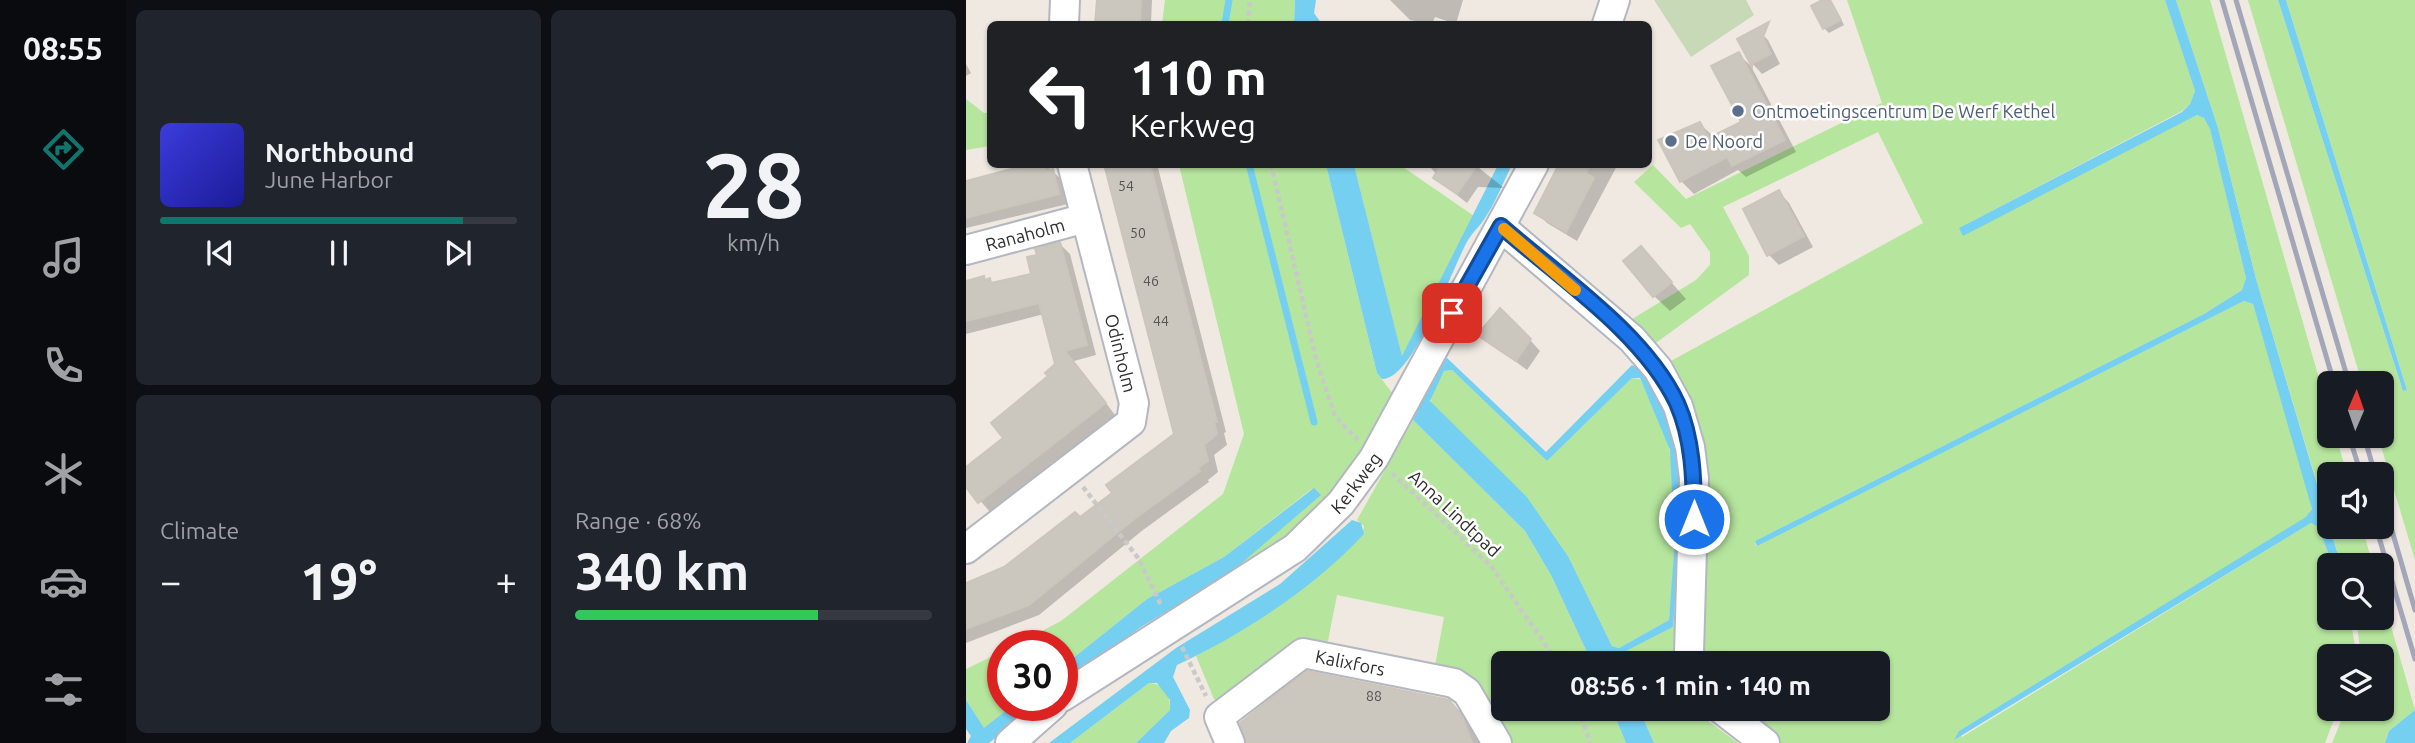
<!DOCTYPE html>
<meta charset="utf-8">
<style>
:root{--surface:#171b24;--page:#20242c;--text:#f1f3f6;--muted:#9ea1a6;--line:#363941;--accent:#0f766e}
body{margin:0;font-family:Ubuntu,sans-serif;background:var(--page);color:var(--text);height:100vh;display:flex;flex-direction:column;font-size:26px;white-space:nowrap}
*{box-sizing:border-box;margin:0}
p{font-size:23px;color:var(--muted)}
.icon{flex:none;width:38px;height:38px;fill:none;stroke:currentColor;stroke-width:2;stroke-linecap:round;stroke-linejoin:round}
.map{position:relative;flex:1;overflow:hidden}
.panel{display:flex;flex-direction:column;gap:10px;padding:10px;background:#0d0f14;width:840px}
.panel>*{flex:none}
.banner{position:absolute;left:21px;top:21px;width:665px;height:147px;border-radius:10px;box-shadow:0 2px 5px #0004;background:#202124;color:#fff;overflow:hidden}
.needle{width:46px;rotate:2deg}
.controls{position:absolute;left:1351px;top:371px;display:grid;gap:14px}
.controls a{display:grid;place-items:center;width:77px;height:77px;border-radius:10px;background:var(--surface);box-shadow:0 2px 5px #0004;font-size:35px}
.speed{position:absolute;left:21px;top:630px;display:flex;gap:14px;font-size:35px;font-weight:700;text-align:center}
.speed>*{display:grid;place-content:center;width:91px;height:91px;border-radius:50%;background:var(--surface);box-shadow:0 2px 5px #0004;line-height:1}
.speed .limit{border:10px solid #d22;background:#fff;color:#111}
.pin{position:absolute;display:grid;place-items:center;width:60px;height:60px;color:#fff;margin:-30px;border-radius:14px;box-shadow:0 4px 10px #0006}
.me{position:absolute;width:77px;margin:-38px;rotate:0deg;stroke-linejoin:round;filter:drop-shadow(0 0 5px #0008)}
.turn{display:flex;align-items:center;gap:24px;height:147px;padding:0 28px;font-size:32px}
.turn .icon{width:91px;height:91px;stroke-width:2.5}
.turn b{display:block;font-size:49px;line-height:60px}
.big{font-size:52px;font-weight:700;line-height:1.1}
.panel .tile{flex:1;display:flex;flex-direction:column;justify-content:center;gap:10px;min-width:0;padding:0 24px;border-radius:10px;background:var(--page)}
.panel .dial{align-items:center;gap:0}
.dial b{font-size:91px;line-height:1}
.song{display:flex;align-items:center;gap:21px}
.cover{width:84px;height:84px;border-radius:10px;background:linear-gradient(135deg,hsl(240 70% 55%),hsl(240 70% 35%))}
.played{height:7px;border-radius:4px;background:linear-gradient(90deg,var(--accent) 85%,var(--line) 85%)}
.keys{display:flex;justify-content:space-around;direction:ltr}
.heat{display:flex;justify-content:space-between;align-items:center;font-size:38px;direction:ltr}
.charge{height:10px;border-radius:5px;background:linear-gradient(90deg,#34c759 68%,var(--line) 0)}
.panel .tiles{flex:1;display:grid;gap:10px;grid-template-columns:repeat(2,1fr)}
.trip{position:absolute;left:525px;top:651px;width:399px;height:70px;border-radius:10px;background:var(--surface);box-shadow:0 2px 5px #0004;font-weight:700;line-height:70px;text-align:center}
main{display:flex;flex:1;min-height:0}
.tabs{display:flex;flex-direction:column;width:126px;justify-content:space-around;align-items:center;background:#090b0e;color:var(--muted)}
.tabs .icon{width:49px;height:49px}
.tabs .active{color:var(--accent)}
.tabs b{font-size:32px;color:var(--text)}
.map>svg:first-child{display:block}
.green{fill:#b6e59e}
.cemetery{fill:#c8d9b8}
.water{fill:#75cff0}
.shadow{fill:#0003}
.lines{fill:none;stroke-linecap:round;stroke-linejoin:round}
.stream{stroke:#75cff0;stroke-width:7}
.building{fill:#cbc7bf;stroke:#cbc5ba;stroke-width:2}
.street-casing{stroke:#b4b7c1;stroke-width:32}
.path{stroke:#c9c9c9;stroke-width:4.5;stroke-dasharray:5 3.5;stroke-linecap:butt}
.street{stroke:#fff;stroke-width:28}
.rail{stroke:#a3a6b8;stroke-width:5}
.route-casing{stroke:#114b97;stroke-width:18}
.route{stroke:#1a73e8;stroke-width:12}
.slow{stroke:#f59e0b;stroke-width:12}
.service-dot{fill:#5c6f8a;stroke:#fff;stroke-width:2.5}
.labels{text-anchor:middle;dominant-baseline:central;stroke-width:5;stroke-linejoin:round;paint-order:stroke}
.number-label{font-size:14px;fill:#555452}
.service-label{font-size:18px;fill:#4e5e75;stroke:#fff;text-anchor:start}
.street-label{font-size:18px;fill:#2e2e2e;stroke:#fff}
</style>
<main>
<nav class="tabs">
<b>08:55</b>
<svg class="icon active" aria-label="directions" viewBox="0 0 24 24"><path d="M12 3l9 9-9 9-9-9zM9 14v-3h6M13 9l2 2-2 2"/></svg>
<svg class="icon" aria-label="music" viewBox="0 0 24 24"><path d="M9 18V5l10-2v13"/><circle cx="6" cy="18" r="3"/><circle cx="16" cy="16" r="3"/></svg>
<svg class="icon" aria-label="phone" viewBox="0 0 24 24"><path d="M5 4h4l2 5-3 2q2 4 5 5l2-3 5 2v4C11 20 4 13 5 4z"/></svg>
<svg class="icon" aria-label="climate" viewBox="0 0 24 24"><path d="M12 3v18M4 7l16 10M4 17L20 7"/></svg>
<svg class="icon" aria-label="car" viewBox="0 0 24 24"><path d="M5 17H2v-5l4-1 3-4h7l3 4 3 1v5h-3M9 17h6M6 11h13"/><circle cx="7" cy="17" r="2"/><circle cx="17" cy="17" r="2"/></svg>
<svg class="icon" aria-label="filters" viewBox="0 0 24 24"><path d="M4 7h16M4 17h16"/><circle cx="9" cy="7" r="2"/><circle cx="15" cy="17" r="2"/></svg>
</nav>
<section class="panel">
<div class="tiles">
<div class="tile">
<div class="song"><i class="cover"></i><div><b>Northbound</b><p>June Harbor</p></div></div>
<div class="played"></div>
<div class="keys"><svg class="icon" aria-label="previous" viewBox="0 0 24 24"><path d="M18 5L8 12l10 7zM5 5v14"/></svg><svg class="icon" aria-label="pause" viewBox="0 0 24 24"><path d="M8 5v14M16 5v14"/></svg><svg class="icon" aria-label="next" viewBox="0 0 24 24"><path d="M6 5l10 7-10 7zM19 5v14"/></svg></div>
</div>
<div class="tile dial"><b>28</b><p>km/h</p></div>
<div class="tile"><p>Climate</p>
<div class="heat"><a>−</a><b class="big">19°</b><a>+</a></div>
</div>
<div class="tile"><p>Range · 68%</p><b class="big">340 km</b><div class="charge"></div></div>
</div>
</section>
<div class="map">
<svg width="1449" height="743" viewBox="0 0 1449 743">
<rect width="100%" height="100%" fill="#efe9e1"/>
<!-- green -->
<path class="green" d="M199 0H329L328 24H196Z
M881 0H1199L1229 91 1224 104 1216 111 993 228 1231 115 1238 118 1244 128 1280 278 1276 290 1238 314 789 541 790 546 1278 301 1287 304 1342 488 1346 509 1341 517 993 731 996 737 1345 523 1352 527 1367 565H1363V618H1384L1390 651 1389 656H1363V709H1372L1359 743H812L770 709H912V663H735L722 400 703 362 957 223 912 132 757 207 783 256V275L687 345 663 321 730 280 744 265V252L724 224 715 228 668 182 687 165 720 199 916 103Z
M1210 0H1244L1363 413V436H1370L1381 474H1363V523L1290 279 1252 128Z
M1282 0H1312L1437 391 1441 390 1320 0H1449V560L1412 436H1416V383H1396Z
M0 99 18 113H24V146L0 150Z
M213 165H360L411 373 430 398 377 487 322 541 210 616 206 608 263 574 347 488 258 557 181 599 96 667V646H47L95 621 257 494 278 434Z
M388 165H434L508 216 436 357Z
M486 370 581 461 666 378 674 379C684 401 697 424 703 448 715 496 708 571 703 620L653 648 646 646 602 556 561 497 465 405V395L478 371Z
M447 420 559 531 585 575 626 663H537V709H646L660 743H537L468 671 478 617 371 595 361 646 251 702 248 699 230 656 326 597 396 536 398 526 391 520Z
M715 525 713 663H653V654L707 627Z
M1364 527H1396L1407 565H1375Z
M1416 595 1449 710 1423 731 1419 743H1366L1380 709H1416V656H1395L1390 618H1416Z
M37 651V705H47L18 729 0 700V669Z
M183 683C198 683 205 696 204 710L170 743H104Z
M673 709H726L772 743H688Z"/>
<!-- cemetery -->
<path class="cemetery" d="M688 0H780L788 15 725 57Z"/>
<!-- water -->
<path class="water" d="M329 0H350L348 13 356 24H328Z
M1199 0H1210L1252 128 1290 279 1375 565H1367L1352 527 1345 523 988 740 993 731 1340 517 1346 509 1287 304 1278 301 791 546 789 541 1238 314 1276 290 1280 278 1244 129 1238 118 1231 115 997 236 993 228 1216 112 1224 104 1229 91Z
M1312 0H1320L1441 390 1437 391Z
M360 165H388L436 356 532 165H546C537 182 530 202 519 218 514 226 507 232 502 240 487 266 447 381 416 379L411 373Z
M481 358 580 452 666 365C676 369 679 377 684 385 708 424 715 467 714 512H707L704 450 674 378H666L581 461 486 370 478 371 464 401 561 497 602 556 646 646 653 648 703 620 710 525H715L707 627 654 654 653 663H626L585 575 559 531 447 420 475 361Z
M348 488 355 495 263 574 175 627 96 686V667L181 599 258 557Z
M386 520 395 523 398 534C347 589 275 635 211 665L207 677 224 710 223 718 205 731 198 743H170L204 710V700L191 683H183L104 743H83L210 648 314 584Z
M0 700 18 728 47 705H71L23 743H1L5 736 0 729Z
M646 709H673L688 743H660Z
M1449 710V743H1419L1423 731Z"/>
<!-- shadow -->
<path class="shadow" d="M132 0H186L185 24H131Z
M424 0H497L490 24 469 17 466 24 444 20Z
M860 0 867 4 878 25 863 33 858 28Z
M38 21 67 23 68 24H37Z
M792 30 802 40 814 64 796 74 786 63Z
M772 54 785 66 830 152 780 177 772 170 728 194 715 181 734 124 747 136 777 122Z
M0 64 5 73 0 76Z
M79 164 97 181 102 204 0 228V183Z
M140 164H191L260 432 258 433 261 445 248 455 252 472 242 480 243 482 177 530 73 615 0 643V587L39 569 114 519 148 493 210 435Z
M468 164H508L538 188 512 187 501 203 469 178 471 175 465 168Z
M596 164H652L611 241 581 223 571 212Z
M813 192 823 203 847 247 813 265 803 255Z
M94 244 104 254 130 355 108 361 149 415 24 512 0 484V469L39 439 91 365 78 314 0 334V283L18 278 27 284 68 275 73 256Z
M675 248 720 299 704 311 688 296Z
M514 335 564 340 574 351 561 370Z
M341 673 488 705 513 731 519 743H282Z"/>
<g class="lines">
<!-- stream -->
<path class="stream" d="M259 24 263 0
M283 164 348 422"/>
</g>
<!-- building -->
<path class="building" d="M131 0H175L174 24H129Z
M856 0H864L875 20 857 29 845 6Z
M803 22 797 37 805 54 787 63 786 67 771 39Z
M773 52 819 140 766 166 761 157 714 182 692 140 734 122 743 138 775 122 745 66Z
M64 164H79L80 171 87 169 93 194 0 218V181Z
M138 164H184L251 422H248L251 434 238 445 242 461 232 468 234 471 167 520 63 605 0 629V583L38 567 109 512 114 517 146 493 140 485 208 434Z
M475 164H512L491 194 467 178Z
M593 164H625L620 173 628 178 600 232 568 213Z
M813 190 838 236 801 256 777 209Z
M94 242 121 345 99 351 140 403 12 503 0 487V467L37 438 25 423 82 376 79 373 89 364 73 303 0 321V281L18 276 19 280 24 278 25 283 65 274 61 257 71 255 69 249Z
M675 246 706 282 687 297 657 261Z
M534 308 565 339 550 361 511 335Z
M340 671 483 700 496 716 506 743H280L274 723Z"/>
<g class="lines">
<defs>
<g id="street">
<path d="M98 24 99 0"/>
<path d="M641 24 649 0"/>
<path d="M535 227 666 339 692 369 712 406 724 447 728 478 723 653 727 663"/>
<path id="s1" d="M0 250 120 218"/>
<path d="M0 549 165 422 168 403 106 164"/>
<path id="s2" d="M96 697 329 548 375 503 408 458 568 164"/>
<path d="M755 709 799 743"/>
<path d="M44 743 87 705"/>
<path id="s3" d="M264 743 253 717 337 653 488 683 501 692 531 743"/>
</g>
</defs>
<!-- street casing -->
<use href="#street" class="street-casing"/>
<!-- path -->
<path class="path" d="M282 24 284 0
M305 164 350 359 369 416 392 440
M426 473 525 566 592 663
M117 487 172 558 195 605
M216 647 240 696
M613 709 624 743"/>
<!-- street -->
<use href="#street" class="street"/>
<!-- rail -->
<path class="rail" d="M1256 0 1368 383
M1270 0 1383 383
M1383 436 1395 474
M1398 436 1409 474
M1416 496 1449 610
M1410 527 1449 659"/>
</g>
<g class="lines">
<defs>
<path id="route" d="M486 313 535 226C593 277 678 333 711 403 727 439 728 480 728 519"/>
</defs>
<!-- route casing -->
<use href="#route" class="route-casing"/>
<!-- route -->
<use href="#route" class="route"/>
<!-- slow -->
<path class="slow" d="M538 229 609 290"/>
</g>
<!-- markers -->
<g class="service-dot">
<circle cx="772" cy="111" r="7"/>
<circle cx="705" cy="141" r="7"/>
</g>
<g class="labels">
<!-- number labels -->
<g class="number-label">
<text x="160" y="186">54</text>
<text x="172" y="233">50</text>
<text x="185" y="281">46</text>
<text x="195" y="321">44</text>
<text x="408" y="696">88</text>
</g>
<!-- service labels -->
<g class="service-label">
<text x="786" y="111">Ontmoetingscentrum De Werf Kethel</text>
<text x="719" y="141">De Noord</text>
</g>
<!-- street labels -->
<g class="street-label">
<text stroke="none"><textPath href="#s1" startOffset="61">Ranaholm</textPath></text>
<text transform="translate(155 353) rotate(76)">Odinholm</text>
<text stroke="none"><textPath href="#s2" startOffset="366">Kerkweg</textPath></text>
<text transform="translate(489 513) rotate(43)">Anna Lindtpad</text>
<text stroke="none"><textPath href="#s3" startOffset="182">Kalixfors</textPath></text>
</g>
</g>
</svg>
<div class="controls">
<a><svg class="needle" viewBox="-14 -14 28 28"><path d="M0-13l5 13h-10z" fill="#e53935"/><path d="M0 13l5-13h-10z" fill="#9ea1a6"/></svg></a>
<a><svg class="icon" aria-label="sound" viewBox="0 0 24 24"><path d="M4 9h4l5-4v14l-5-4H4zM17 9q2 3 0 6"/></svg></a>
<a><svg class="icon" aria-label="search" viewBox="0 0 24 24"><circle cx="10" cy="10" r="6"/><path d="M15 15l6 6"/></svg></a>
<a><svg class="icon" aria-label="layers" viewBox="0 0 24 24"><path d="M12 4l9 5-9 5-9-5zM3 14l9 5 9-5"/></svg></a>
</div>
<div class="speed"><div class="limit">30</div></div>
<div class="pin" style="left:486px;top:313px;background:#d93025"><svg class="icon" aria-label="arrive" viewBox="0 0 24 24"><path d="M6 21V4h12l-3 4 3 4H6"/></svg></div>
<svg class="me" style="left:728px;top:519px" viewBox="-20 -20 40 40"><circle r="17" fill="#1a73e8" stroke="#fff" stroke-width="3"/><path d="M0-11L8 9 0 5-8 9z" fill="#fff"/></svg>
<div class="trip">08:56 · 1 min · 140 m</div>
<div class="banner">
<div class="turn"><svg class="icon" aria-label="left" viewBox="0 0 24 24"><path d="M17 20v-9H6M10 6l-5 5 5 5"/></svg><div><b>110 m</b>Kerkweg</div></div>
</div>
</div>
</main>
